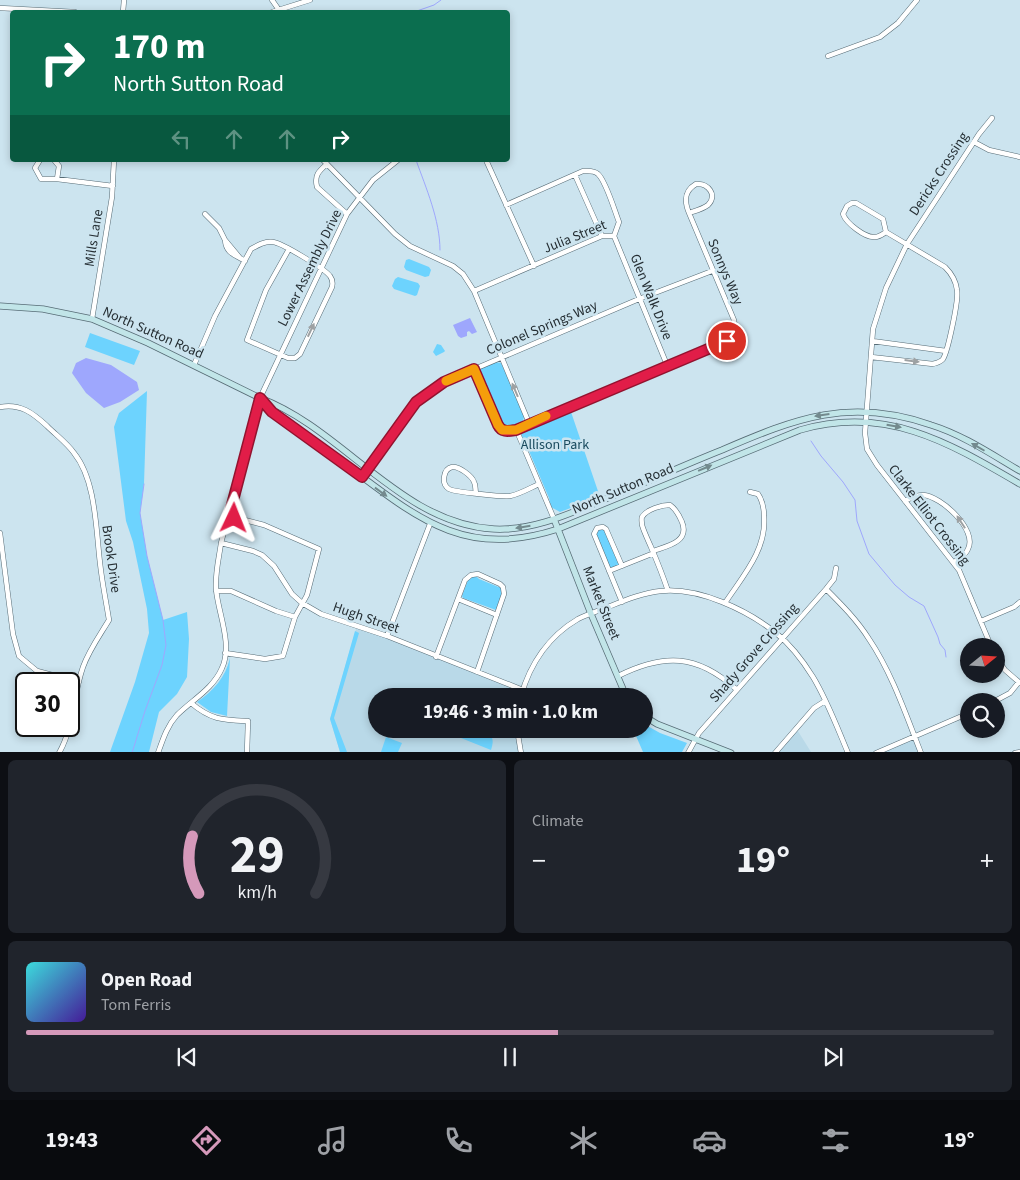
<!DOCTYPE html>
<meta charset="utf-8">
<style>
:root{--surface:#171b24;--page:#20242c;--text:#f1f3f6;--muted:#9ea1a6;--line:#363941;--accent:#d599ba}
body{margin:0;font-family:"Source Sans 3",sans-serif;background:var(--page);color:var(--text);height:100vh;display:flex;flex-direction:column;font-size:19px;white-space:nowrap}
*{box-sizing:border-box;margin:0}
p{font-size:16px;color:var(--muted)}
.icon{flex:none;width:28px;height:28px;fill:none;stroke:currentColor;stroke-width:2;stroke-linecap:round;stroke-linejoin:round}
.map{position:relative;height:752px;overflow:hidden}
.side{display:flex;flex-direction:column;gap:8px;padding:8px;background:#0d0f14;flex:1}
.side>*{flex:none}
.hud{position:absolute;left:10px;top:10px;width:500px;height:152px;border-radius:5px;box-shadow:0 2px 8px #0003;background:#0b6e4f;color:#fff;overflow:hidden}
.needle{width:32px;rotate:72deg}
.tools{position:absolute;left:960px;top:638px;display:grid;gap:10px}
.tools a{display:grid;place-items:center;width:45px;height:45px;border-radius:50%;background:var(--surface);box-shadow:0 2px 8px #0003;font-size:25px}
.speed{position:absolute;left:15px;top:672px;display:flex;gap:10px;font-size:25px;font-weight:700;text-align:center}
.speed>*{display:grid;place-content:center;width:65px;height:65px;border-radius:50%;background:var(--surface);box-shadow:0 2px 8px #0003;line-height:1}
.speed .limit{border:2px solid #111;border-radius:8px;background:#fff;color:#111}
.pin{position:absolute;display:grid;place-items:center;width:42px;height:42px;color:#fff;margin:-21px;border:2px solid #fff;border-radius:50%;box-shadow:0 1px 5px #0007}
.me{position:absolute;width:55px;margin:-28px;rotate:2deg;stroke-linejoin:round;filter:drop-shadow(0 0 4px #0008)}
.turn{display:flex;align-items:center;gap:18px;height:105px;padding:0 20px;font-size:22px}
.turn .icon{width:65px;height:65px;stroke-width:2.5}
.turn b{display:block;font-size:35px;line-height:42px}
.lanes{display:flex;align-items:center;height:48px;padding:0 20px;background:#0003;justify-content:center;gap:25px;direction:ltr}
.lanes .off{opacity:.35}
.big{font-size:38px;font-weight:700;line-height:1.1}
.side .widget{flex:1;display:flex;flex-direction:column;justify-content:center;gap:8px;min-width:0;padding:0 18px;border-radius:8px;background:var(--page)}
.side .dial{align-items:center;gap:0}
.dial svg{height:130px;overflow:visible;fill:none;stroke:var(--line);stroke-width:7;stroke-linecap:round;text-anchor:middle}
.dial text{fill:var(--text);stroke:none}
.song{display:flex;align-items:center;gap:15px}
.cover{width:60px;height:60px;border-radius:8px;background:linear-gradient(135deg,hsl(180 70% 55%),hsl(260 70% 35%))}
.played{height:5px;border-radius:2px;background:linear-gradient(90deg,var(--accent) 55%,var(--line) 55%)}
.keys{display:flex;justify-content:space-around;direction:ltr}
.heat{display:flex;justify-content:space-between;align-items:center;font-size:28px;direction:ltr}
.side .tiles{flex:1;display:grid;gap:8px;grid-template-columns:1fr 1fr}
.widget:last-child{grid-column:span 2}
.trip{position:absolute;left:368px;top:688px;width:285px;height:50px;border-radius:25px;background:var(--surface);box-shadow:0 2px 8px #0003;font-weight:700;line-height:50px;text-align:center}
.tab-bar{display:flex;height:80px;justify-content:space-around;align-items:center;background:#090b0e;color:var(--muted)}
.tab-bar .icon{width:35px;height:35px}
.tab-bar .on{color:var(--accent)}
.tab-bar b{font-size:22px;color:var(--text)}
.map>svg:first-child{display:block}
.built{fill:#b9d9e8}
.green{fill:#6dd3fe}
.water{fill:#9ea7fd}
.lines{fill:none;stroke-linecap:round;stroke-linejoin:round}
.stream{stroke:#9ea7fd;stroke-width:1}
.street-casing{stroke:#576c76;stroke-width:5.5}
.secondary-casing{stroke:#576c76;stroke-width:7}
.street{stroke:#fff;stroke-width:4.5}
.secondary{stroke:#c1e5e8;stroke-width:5.5}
.oneway{fill:#9da1a3}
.oneway2{fill:#738a8e}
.route-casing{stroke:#92132f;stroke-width:12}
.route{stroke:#e11d48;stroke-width:9}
.slow{stroke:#f59e0b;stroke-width:9}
.labels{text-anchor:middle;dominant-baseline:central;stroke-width:5;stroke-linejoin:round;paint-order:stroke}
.street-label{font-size:14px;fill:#252e33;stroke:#cce4ef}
.park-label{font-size:14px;fill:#1a4b5e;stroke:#cce4ef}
</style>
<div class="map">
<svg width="1020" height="753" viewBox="0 0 1020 753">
<rect width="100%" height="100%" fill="#cce4ef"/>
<!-- built -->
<path class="built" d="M357 626 523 690 521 696H376V729H517L521 752H340L330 719Z
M796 728 811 752 775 753Z
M914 736 921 753H876Z"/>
<!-- green -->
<path class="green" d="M409 259 429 267 431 270 429 276 425 277 406 270 404 267 406 260Z
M398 277 418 283 420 286 417 295 415 296 394 289 392 286 395 279Z
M90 333 140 351 134 365 85 347Z
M437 344 441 345 445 351 444 352 436 356 433 352Z
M495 362 501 363 503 367 524 416C524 427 507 432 500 425L479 373 481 368Z
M147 391 144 484 140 513 147 556 163 620 187 612 189 639 187 677 177 694 159 712 149 752H110L135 682 149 633 147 609 133 542 126 521 114 427 119 413Z
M570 409 600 497 560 512 551 507 549 498 526 444 524 443 521 432 524 428 561 414Z
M600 529 605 530 620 565 610 568 596 533Z
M472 577H477L479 579 501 588 503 592 496 610 463 598 462 596 468 580Z
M355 631 359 633 334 718 347 752H340L330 719Z
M230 658 227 716 211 712 197 702C214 690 225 678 230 658Z
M644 724 660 733 687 743 682 752H643L633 729H644Z
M443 729H460L461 730 458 737 442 731Z
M472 729C486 732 497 732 491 750L461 738 463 731Z
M386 737 402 743 398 752H381Z"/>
<!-- water -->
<path class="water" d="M470 318 477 332 472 334 469 331 467 332V336L461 338 458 336 453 325Z
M86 358 111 365 137 382 139 390 120 402 104 408 86 393 72 373 76 363Z"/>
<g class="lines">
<!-- stream -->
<path class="stream" d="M414 12 434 5 441 0
M416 160C426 188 440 220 440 250
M811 441 821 456 843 482 855 500 857 521 869 554 895 585 909 597 924 606 938 637 940 644 945 650 946 657
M132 753 145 711 162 665 166 645 163 620 147 556 140 513 144 484"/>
<defs>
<path id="street" d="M272 0 279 10
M0 8 75 12
M123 12 124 0
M272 12 310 0
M828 56 880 37 898 23 917 0
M974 142 989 150 1020 157
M40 160 35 168 41 179H57L113 186
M54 160 59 166 57 179
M323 160 395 234 410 246 453 266 463 274 474 291 529 423
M486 160 534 266
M327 164C319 171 314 175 317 187L347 214
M575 175 602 236
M696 184C708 183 718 195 708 205 703 209 695 211 689 213 684 201 684 191 696 184Z
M852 203H856L883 219 886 232C883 234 879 237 875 237 865 238 846 223 843 214L847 206Z
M506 205 583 171C588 171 594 170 598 174 606 181 615 212 619 222L614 236
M205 214 219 228 225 240
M614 236 667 365
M240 258 225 240C226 254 236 255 245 261
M474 291 602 236H614
M92 319 112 197 114 160
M872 341 946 351
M871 357 933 364C936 363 941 362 943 359 948 351 959 299 957 290 956 281 951 273 945 267L886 232
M194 365 215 316 251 249C258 245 265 241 273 242 282 243 325 269 330 276 333 280 333 283 332 287L300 354 295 358H288L247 340 266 290 289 249
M474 369 497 425C502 433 509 431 516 429L727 341C736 335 736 331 734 320L689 213
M0 407C20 403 33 413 47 426 56 435 67 443 74 453 96 480 96 530 100 563 102 582 106 601 109 620 100 635 89 650 83 667 73 695 74 727 59 753
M516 429 554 519
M362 477 416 402 444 382 639 299 712 271
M476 493C475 489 476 485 474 482 472 476 459 466 452 467 443 469 441 484 449 489 454 492 504 497 510 496 520 494 530 488 539 484
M905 501C910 498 916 495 923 495 941 496 978 530 968 549 966 555 959 559 954 562
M0 533 13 634 19 656 37 671 79 682
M221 543 253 551 262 555 274 566 292 594 302 603 321 614 387 636 523 690
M653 551C667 546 690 542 682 522 679 515 676 509 670 505 662 505 647 509 642 517 641 519 642 523 642 525 644 532 648 540 651 547 657 561 663 576 668 591
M622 566 606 529 603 527 597 528 594 534 622 602
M609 571 654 553
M826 589C842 605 857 620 869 639 892 673 906 715 921 753
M216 591H231L276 611 295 617
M458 599 497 615
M725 603C742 577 767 550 764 516 764 509 762 500 758 494L750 492
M981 621 1014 607 1020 602
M387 636 430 524
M991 646 959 570 877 465 867 449 865 433 873 329 886 288 907 244 979 134 992 118
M225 653 265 659 283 656 295 617 307 595 319 549 264 525 229 516
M436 657 465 580 471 575 478 574 500 584 503 587 504 594 477 672
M996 657 1005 670 1020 683
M618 676C664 653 697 654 736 689
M521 696C530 664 549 636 578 619 586 615 595 612 603 609 621 602 641 593 661 591 699 587 747 610 776 633 791 645 803 661 813 677 827 700 837 727 848 753
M995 701 1010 693 1019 682
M191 703C211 720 223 720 248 721L247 753
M517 729 521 753
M158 753C163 739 167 726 177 715 192 700 213 689 222 668 233 644 218 613 216 589 215 573 219 558 221 543L260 398 347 214 373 180 398 160
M688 753 699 733 826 589 834 579 836 568
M775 753 814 708 825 701
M876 753 969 713
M1015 753 1020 752"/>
<path id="secondary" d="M0 306 43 309 92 319 148 343 260 398C343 429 401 524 494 529 535 531 573 512 610 497 647 482 684 465 722 450 796 418 850 397 931 425 963 435 991 454 1020 471
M261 400 272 412C299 431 326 451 353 470 422 522 468 558 558 529L800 430C886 405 948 442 1020 484
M554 519 591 614 626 696
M644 716 657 724 731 753"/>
</defs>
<!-- street casing -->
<use href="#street" class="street-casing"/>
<!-- secondary casing -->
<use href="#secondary" class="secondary-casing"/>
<!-- street -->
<use href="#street" class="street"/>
<!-- secondary -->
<use href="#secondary" class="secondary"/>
</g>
<!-- one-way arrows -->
<defs><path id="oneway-solid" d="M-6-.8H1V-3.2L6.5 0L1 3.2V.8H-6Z" transform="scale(1.25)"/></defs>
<g class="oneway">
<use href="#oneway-solid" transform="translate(311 330) rotate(-65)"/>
<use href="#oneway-solid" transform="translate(912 361) rotate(7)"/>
<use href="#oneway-solid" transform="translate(515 390) rotate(-113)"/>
<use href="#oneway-solid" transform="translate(961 522) rotate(-123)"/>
</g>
<g class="oneway2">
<use href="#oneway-solid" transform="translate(822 415) rotate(172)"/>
<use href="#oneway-solid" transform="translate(894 426) rotate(10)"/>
<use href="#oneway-solid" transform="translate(978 447) rotate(-150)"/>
<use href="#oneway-solid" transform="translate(705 468) rotate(-23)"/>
<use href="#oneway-solid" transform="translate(381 492) rotate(36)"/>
<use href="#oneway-solid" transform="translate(523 527) rotate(171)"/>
</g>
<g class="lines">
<defs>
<path id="route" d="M234 518 229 516 260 398 272 412 362 477 416 402 444 382 474 369 498 425C502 433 509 431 516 430L727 341"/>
</defs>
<!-- route casing -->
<use href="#route" class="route-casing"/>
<!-- route -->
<use href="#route" class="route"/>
<!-- slow -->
<path class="slow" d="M446 381 474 369 498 425 502 430H516L546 416"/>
</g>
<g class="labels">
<!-- street labels -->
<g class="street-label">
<text transform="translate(939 174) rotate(-57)">Dericks Crossing</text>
<text transform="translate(575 237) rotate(-22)">Julia Street</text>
<text transform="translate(94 238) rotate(-81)">Mills Lane</text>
<text transform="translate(310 268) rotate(-64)">Lower Assembly Drive</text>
<text transform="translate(725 272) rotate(67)">Sonnys Way</text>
<text transform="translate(651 297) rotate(68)">Glen Walk Drive</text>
<text transform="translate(542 328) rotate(-23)">Colonel Springs Way</text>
<text transform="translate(153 333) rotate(24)">North Sutton Road</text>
<text transform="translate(623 489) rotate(-23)">North Sutton Road</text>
<text transform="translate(929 515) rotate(52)">Clarke Elliot Crossing</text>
<text transform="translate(111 559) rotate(82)">Brook Drive</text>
<text transform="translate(601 603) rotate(68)">Market Street</text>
<text transform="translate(366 618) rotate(19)">Hugh Street</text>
<text transform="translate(754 653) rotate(-49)">Shady Grove Crossing</text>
</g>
<!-- park labels -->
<g class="park-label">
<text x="555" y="445">Allison Park</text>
</g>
</g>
</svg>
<div class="tools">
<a><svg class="needle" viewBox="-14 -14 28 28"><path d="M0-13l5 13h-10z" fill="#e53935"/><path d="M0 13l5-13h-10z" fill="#9ea1a6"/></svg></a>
<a><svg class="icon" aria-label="search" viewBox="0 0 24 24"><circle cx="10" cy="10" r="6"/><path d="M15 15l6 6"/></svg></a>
</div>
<div class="speed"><div class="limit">30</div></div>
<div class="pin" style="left:727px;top:341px;background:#d93025"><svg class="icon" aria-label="arrive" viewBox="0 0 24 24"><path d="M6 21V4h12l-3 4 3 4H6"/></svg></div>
<svg class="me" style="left:234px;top:518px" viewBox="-20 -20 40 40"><path d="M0-17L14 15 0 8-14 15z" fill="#e11d48" stroke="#fff" stroke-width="4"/></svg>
<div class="trip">19:46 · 3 min · 1.0 km</div>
<div class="hud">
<div class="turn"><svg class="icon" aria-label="right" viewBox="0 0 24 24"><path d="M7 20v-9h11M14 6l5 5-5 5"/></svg><div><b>170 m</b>North Sutton Road</div></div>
<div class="lanes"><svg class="icon off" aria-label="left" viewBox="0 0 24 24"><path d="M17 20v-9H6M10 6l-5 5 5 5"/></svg><svg class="icon off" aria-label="ahead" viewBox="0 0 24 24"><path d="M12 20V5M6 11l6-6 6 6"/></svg><svg class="icon off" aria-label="ahead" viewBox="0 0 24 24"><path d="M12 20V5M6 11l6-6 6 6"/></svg><svg class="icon" aria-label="right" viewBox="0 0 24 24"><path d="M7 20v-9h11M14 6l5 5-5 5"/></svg></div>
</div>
</div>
<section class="side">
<div class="tiles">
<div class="widget dial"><svg viewBox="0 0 100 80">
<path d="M14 69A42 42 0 1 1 86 69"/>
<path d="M14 69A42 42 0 0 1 10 34" stroke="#d599ba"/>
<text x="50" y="56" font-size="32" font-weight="700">29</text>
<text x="50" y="72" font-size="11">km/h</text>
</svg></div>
<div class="widget"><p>Climate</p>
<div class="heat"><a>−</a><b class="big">19°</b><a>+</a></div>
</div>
<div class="widget">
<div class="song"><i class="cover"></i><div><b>Open Road</b><p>Tom Ferris</p></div></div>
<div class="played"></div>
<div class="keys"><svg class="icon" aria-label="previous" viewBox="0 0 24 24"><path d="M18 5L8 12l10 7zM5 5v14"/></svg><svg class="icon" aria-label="pause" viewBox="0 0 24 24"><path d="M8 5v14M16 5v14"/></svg><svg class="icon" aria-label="next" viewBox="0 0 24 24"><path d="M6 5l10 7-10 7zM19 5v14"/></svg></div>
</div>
</div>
</section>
<nav class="tab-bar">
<b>19:43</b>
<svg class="icon on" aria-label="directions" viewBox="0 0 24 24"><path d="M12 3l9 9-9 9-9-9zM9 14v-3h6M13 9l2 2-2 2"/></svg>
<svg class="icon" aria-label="music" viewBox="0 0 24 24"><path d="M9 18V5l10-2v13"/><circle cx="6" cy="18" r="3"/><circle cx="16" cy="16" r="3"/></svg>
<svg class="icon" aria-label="phone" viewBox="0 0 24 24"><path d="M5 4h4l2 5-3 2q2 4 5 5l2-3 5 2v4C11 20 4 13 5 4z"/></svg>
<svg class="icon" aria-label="climate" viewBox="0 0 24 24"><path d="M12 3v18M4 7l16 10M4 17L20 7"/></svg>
<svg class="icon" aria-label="car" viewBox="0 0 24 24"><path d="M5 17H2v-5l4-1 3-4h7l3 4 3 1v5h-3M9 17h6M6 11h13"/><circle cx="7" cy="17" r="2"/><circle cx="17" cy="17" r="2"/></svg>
<svg class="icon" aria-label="filters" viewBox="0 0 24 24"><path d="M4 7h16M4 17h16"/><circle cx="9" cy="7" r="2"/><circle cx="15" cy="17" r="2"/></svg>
<b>19°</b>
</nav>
